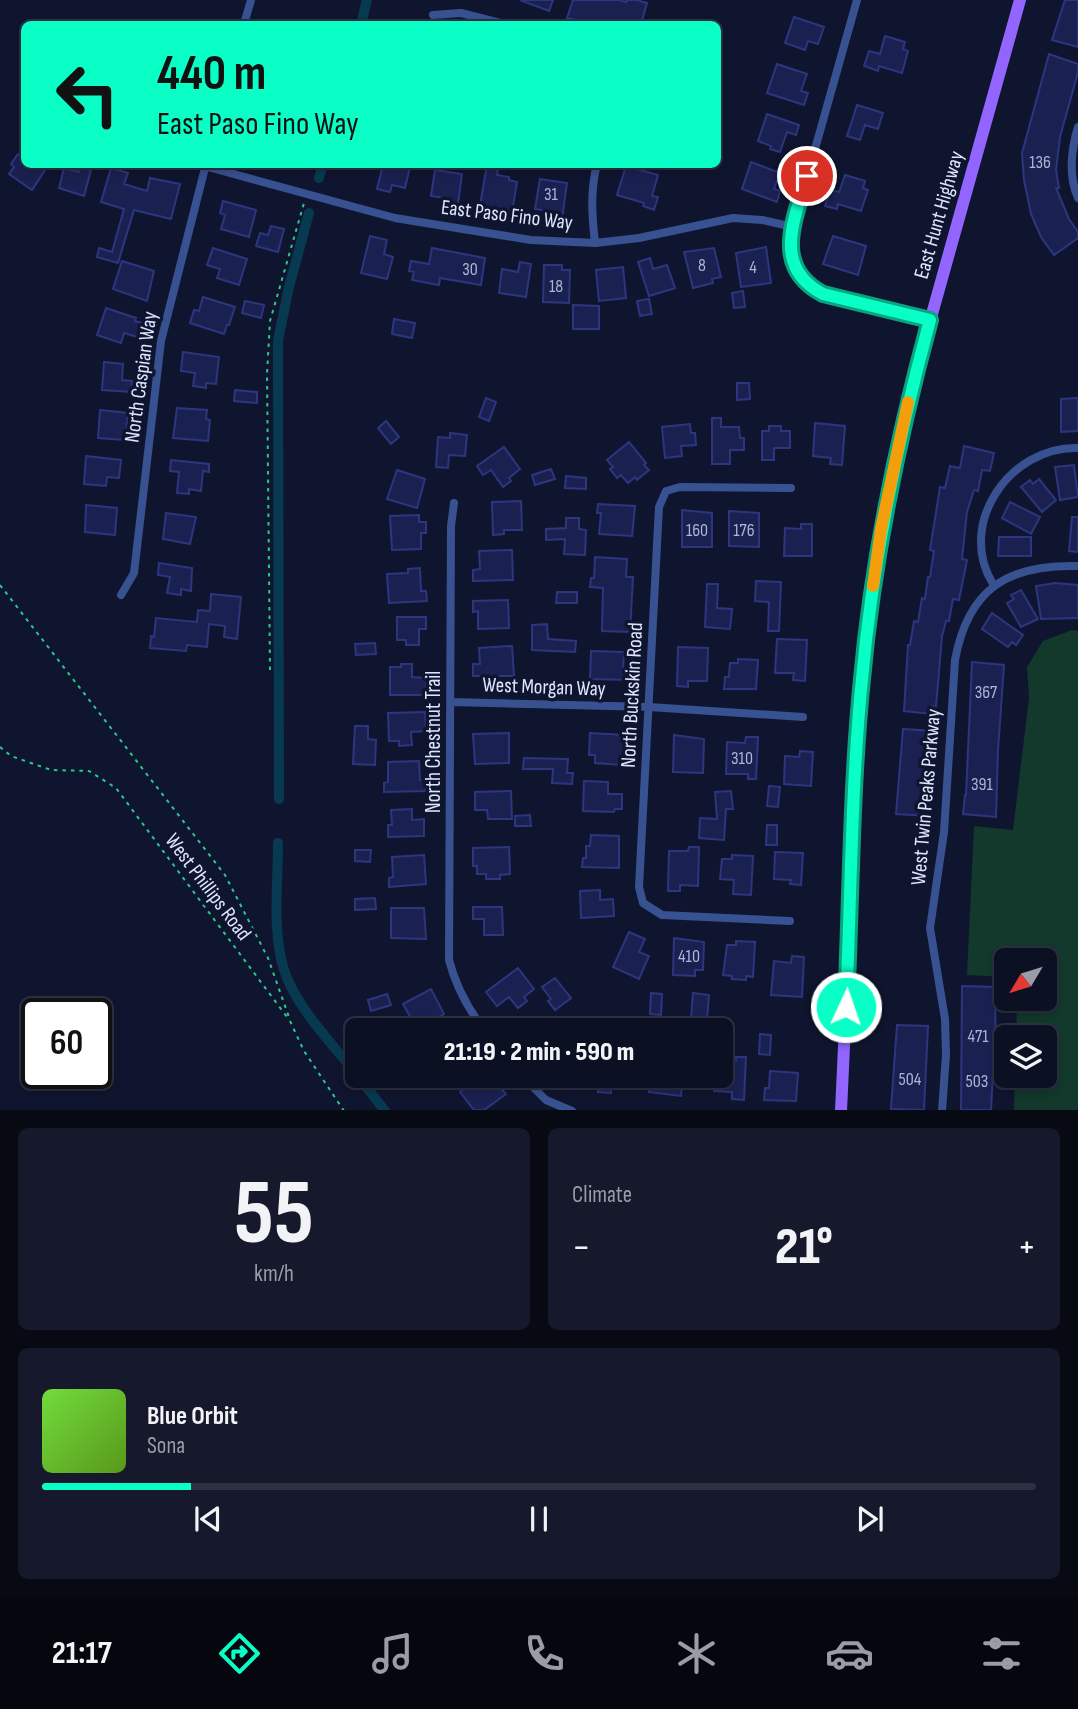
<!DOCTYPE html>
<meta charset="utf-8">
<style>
:root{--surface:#0c1023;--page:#15192b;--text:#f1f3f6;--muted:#9a9da6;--line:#2c3041;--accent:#0affc7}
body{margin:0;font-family:"Sofia Sans Condensed",sans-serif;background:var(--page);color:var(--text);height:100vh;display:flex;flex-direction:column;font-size:26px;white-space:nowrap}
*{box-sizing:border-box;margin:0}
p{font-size:23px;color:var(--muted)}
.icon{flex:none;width:38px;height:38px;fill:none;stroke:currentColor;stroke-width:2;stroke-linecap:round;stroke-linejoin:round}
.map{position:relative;height:1110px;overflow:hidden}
.sheet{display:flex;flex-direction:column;gap:18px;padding:18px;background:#070913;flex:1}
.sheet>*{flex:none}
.hud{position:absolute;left:21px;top:21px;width:700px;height:147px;border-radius:10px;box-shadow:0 4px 10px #0003,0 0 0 2px var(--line);background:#0affc7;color:#111;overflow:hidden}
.needle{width:46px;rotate:232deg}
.tools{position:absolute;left:994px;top:948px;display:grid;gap:14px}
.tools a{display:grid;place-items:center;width:63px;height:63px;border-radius:10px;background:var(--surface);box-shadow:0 4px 10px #0003,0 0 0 2px var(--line);font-size:35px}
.speed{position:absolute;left:21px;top:998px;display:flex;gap:14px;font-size:35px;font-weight:700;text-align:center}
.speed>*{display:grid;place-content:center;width:91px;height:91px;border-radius:50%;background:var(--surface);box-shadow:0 4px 10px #0003,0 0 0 2px var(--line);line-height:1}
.speed .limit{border:4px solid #111;border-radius:10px;background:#fff;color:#111}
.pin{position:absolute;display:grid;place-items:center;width:60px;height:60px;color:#fff;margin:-30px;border:4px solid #fff;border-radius:50%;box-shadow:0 2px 7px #0007}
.me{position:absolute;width:77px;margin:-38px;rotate:3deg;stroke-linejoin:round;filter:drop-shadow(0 0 5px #0008)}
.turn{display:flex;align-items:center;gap:24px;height:147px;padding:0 21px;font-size:32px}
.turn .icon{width:91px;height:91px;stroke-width:2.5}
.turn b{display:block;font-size:49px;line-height:60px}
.big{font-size:52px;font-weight:800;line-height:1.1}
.sheet .card{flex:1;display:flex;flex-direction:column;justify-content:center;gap:10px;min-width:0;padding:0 24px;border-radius:10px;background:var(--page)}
.sheet .dial{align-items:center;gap:0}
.dial b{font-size:91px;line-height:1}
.song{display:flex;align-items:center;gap:21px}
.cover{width:84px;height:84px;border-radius:10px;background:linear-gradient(135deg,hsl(100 70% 55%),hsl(90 70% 35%))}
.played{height:7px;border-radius:4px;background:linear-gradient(90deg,var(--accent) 15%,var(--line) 15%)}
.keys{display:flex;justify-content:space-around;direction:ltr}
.heat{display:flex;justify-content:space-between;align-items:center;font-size:38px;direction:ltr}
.sheet .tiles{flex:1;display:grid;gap:18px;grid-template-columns:1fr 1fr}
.card:last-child{grid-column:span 2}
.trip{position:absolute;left:345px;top:1018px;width:388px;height:70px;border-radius:10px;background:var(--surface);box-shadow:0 4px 10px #0003,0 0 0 2px var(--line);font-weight:800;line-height:70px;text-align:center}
.tab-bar{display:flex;height:112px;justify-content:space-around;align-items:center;background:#05060e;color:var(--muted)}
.tab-bar .icon{width:49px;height:49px}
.tab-bar .on{color:var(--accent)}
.tab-bar b{font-size:32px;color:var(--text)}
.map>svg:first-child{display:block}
.green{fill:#12392b}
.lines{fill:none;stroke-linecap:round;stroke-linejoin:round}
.canal{stroke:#073a51;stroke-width:10}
.building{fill:#1a2151;stroke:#2b367f;stroke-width:2}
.path{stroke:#27ca8b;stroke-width:2;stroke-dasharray:3.5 5;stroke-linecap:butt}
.minor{stroke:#385191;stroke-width:8}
.primary{stroke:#9365ff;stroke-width:12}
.route-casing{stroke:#06a681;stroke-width:18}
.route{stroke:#0affc7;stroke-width:12}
.slow{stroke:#f59e0b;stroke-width:12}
.labels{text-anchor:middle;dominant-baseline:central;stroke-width:7;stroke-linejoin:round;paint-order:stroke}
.number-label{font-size:18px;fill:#adb4d4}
.street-label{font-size:21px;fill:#dee5ff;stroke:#10152f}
</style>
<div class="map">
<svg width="1078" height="1111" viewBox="0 0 1078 1111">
<rect width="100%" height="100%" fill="#10152f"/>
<!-- green -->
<path class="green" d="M1072 630 1078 631V1110H1014L1015 1076H1045V1038H1016L1017 999H1045V961H1006V977L967 975 974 826 1013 830 1029 698 1027 667 1043 641Z"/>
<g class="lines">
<!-- canal -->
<path class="canal" d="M361 24 367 0
M319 178 323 164
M279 799 278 340 289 287 309 213
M278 843C278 885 271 940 287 978 301 1012 334 1046 357 1075
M358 1076 385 1111"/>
</g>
<!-- building -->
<path class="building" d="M520 0H553L549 11Z
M573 0H619L626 2 627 0H636L647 3 641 24H597L567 18Z
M1065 0H1078V47L1052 40Z
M794 17 824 27 818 44 808 41 805 50 785 43Z
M885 36 905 42 903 49 908 51 902 73 879 66 878 71 864 66 869 51 880 54Z
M1049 54 1078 64V72L1060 137 1056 170 1059 188H1056L1069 219 1078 232V238L1054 255 1041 237 1031 214 1024 180 1022 153Z
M777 64 807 74 801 91 808 93 804 105 767 93Z
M857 105 883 113 878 129 865 125 860 140 847 136Z
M767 114 799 125 796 135 787 132 780 152 770 149 771 146 758 141Z
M18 154 24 159V164H49L32 190 9 174 14 167 11 164Z
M751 162 780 173 774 189 780 191 777 202 742 189Z
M383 164 410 167 405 188 392 185 390 192 377 189Z
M487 164H499L497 175 509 177V180L517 182 512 212 480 206Z
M81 166 91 170 84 196 59 188 64 168 79 172Z
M626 166 658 175 652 196 658 197 654 210 643 206 644 203 617 195Z
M111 168 128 173 124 184 147 191 150 178 180 184 171 219 134 210 118 263 97 257 99 248 112 252 124 209 101 202Z
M435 170 462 174 458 204 445 203V198L431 196Z
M845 175 865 181 863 188 868 190 861 211 838 204 837 209 825 206 830 190 839 192Z
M540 179 567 183 562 219 551 217 552 212 535 209Z
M223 201 256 210 249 237 221 229 225 215 220 213Z
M271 226 284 229 278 252 256 246 260 233 268 235Z
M370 236 387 240 384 254 393 257 387 279 361 273Z
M833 236 866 246 858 275 823 264Z
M766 247 771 283 741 287 736 253Z
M213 248 247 259 239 285 217 278 220 269 207 265Z
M432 248 485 258 481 285 440 278 439 285 412 280 414 272 409 271 411 261 429 264Z
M714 248 721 277 712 279 713 283 693 288 684 252Z
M650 258 653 269 667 265 675 288 649 296 638 262Z
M122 261 154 271 147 301 113 289Z
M520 262 531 264 526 297 499 293 502 269 518 272Z
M544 265H562V270H570L569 303 543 302Z
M623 267 626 298 599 301 596 270Z
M743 291 745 307 734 308 732 293Z
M203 297 235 307 229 325H227L224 334 190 323 194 310 199 311Z
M649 299 652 314 640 316 637 301Z
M245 301 264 305 261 318 242 313Z
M573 305 599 306V329H573Z
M106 308 136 318 135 321 142 323 137 337 124 333 121 343 97 335Z
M394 319 415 323 412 338 392 334Z
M183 352 219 357 216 384 206 383V388L193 386 195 373 181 371Z
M104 362 123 364 122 380 132 381 131 392 102 390Z
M737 383H749L750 399 737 400Z
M235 390 257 392V403L234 401Z
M486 398 496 402 489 421 479 417Z
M1078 398V431L1061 432V399Z
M177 408 207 410 206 419 210 420 208 441 173 438Z
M100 410 128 413 125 440 98 438Z
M712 418H721V427H739L740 438H744V450H730V464H712Z
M386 421 399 437 391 444 378 428Z
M815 423 845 426 842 465 830 464 831 458 813 456Z
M690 424 691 433H695L696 445 681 446 682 456 665 458 662 427Z
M769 426H781V431H790V448H774V460H762V431H769Z
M450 433 467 435 465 456 449 455 448 468 436 467 438 437 450 438Z
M629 442 646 463 644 465 649 470 637 480 635 477 628 483 621 475 617 478 610 469 613 467 607 460Z
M964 446 994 453 990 471 982 470 978 491 974 490 967 512 962 559 967 560 959 600 953 599 949 621H946L942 636 936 707 932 706 931 714 904 711 908 645H910L914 621 918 622 922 598 925 599 928 577H930L934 551 930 550 940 487 945 488 950 466 960 468Z
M504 447 520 469 509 478 511 481 503 487 491 470 483 475 477 466Z
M86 456 121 460 119 478 107 477 106 486 84 484Z
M171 460 209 464V472L203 471 201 491 189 489V494L177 493 179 472 170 471Z
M1074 465 1078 497 1060 500 1055 467Z
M551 469 555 479 535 485 532 475Z
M397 470 425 479 417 508 387 499Z
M566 476 586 478V489L565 488Z
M1039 479 1056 500 1042 512 1021 487 1030 480 1033 484Z
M521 501 522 530H504V534L493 535 492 502Z
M1010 502 1040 517 1031 534 1002 518Z
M598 504 635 506 632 536 599 534 601 513H597Z
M86 505 117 508 115 535 85 532Z
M682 510 712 513V547H682Z
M729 511 759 513V547L729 546Z
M166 513 196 517 190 544 163 539Z
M419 515V522H426V533H421V549L392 550 390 516Z
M1072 517H1078V552L1069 551Z
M566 518H579V529L586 530 585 555 564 554 565 539 546 540V529L566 528Z
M801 524H812V556H784L785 528 801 529Z
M999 537H1031V556H998Z
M512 550 513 580 473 581V570L480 569 479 551Z
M595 557 627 559 626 577H633L630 632 602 631 603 588 590 587 591 578H594Z
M159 563 192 568 191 591 181 589V595L167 593 170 577 158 575Z
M420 568 421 591H426L427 601 389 603 387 574 408 573V569Z
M756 581 781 582 779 631H768L769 602 755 601Z
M1055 583 1078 585V618L1041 619 1036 586Z
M707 584H718L717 608 732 609 730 629 705 627Z
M1021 590 1038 619 1021 627 1007 603 1014 599 1011 595Z
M557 592H577V603H556Z
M211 594 241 597 237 639 224 637 225 626 209 624 207 647 187 645 186 651 150 648 151 636 154 637 156 618 197 622 198 610 210 611Z
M508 600 509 628 478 629V611L473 612V601Z
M992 613 1023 635 1016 645 1012 642 1008 647 982 629Z
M397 617H426V629H419V645H406V640H397Z
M547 624 548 639 576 641 575 652 532 650V625Z
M777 639 807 640 805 681 793 680 794 673H775Z
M375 643 376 654 356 655 355 644Z
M512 646 514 676H473V664H480L479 648Z
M678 647 708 648 707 681H688V687L677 686Z
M591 651 624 652 623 670H628V680L590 679Z
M738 659 758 660 756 689H724L725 677H729L730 663H738Z
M972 662 1004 665 998 750 996 817 963 814 965 795H966Z
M401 664H412V677L426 678V695H390V667H401Z
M425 712 426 731 411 732 412 745 399 746V741H389L388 713Z
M355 726H368V739L376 740 375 765 353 764Z
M903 729 935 731 929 816 896 814Z
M509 733V763L475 764 473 734Z
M590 733 625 735 622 765 595 763V755H589Z
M674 735 704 739 703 773 673 772Z
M746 737H758L756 779H748V774H726L727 742 745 743Z
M800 751 813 752 811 786 784 784 785 756 799 757Z
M524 758 568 759 567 773H573L572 784 552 783 553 769H523Z
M419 761 420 780H426V791L384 792V783L388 782V762Z
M584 781 608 782V794H622V809H615L614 812 583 811Z
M769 786 780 787 778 807 767 806Z
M511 791 512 819H488L487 810H475V792Z
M731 791 733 809H726L724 840 699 838 700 818 717 819 715 792Z
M412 809V820L424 819V836L388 837V825H392L391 810Z
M530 815 531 826H515V816Z
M767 825H777V845H766Z
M591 835 619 836V868L582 867 583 858H586V846H590Z
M509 847 510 874 500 875V879H486V874H477V866H473V848Z
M689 847H699L698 886 680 885V891H668L669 851H688Z
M355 850H371L370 862 355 861Z
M775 852 803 853 801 885 790 884 791 880 774 879Z
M424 855 426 884 389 887V878L393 877 392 857Z
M732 855 753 856 751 895 733 894 734 880 720 879 722 859H732Z
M600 890V900L613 899 614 916 581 918 580 891Z
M375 898 376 909 355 910V899Z
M473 907H502L503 935H484V919H473Z
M391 908H424L426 939 391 938Z
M629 932 645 939 639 952 649 956 639 979 613 967Z
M674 938 704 942 703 970H695V976L673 975Z
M736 941 755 942 753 977 746 976V980L732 979V976L723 975 727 945H736Z
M792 956 804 957 802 997 771 995 774 961 791 963Z
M518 968 534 989 524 997 527 1001 518 1008 509 997 497 1006 486 992Z
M555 978 571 998 555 1010 548 1001 551 999 542 987Z
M962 986 995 987 996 1072H993L991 1110H961Z
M431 989 444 1014 423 1026 422 1023 416 1027 403 1004Z
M651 993 662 994 661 1015 650 1014Z
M693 993 709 995 707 1020 691 1019Z
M387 994 391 1005 371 1011 368 1000Z
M556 1017 566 1031H538Z
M897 1025 928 1026 924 1110 891 1109Z
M760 1034 771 1035 770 1055 759 1054Z
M736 1057H746L744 1100 732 1099V1092L714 1091 715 1076H721V1059L736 1060Z
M770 1071 798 1073 796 1101 764 1100 765 1088H769Z
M480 1076H490L506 1094 484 1110H474L460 1092Z
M598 1076H627L626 1089 611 1088V1093L598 1092Z
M649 1076H677V1084H682L681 1096 649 1092Z"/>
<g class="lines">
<!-- path -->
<path class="path" d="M0 585 225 875 268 958 290 1020
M270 670 267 374 270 321 304 203
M0 747 11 756 51 770 89 771 116 788 287 1017
M290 1021 304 1051 344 1111"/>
<!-- minor -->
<path class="minor" d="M433 15 461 13 504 24
M244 24 251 0
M1078 127C1071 150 1068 175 1078 198
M197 164 395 218 531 240 595 243 639 238 733 218 762 220 793 227C790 261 789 277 823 294L930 320
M793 227 857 0
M595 243C592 216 590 191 597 164
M454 503 451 526 449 960C456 987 468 1009 485 1031
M993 584C956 524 1010 446 1078 448
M121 595 134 573 161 341 206 164
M451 702 649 707 803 717
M790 921 662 915 643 903 639 887 659 507 666 491 680 487 791 488
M522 1076 546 1100 572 1111
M942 1111 946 1054 945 1019 930 928 944 832 955 660C968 589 1008 564 1078 566"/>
<!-- primary -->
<path class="primary" d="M841 1111 861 681 875 570 911 389 1020 0"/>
</g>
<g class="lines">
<defs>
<path id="route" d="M807 176C794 221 772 267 823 294L930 320C898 438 873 557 862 679 851 787 851 898 846 1007"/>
</defs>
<!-- route casing -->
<use href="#route" class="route-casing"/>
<!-- route -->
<use href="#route" class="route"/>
<!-- slow -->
<path class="slow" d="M873 586 881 529 908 402"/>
</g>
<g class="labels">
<!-- number labels -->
<g class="number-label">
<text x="1040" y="162">136</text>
<text x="551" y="194">31</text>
<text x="702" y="265">8</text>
<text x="753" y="267">4</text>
<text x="470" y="269">30</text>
<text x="556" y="286">18</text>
<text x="697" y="530">160</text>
<text x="744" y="530">176</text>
<text x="986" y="692">367</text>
<text x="742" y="758">310</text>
<text x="982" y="784">391</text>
<text x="689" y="956">410</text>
<text x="978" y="1036">471</text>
<text x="910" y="1079">504</text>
<text x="977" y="1081">503</text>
</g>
<!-- street labels -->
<g class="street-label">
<text transform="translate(507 215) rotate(7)">East Paso Fino Way</text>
<text transform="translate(939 215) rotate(-74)">East Hunt Highway</text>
<text transform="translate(141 377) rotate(-82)">North Caspian Way</text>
<text transform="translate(544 687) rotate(2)">West Morgan Way</text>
<text transform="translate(632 695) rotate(-87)">North Buckskin Road</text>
<text transform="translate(433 742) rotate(-90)">North Chestnut Trail</text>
<text transform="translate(926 797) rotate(-85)">West Twin Peaks Parkway</text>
<text transform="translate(208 887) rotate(53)">West Phillips Road</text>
</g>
</g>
</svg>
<div class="tools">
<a><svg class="needle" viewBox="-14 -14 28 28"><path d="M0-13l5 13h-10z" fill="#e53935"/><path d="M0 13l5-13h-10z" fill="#9a9da6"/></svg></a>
<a><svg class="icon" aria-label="layers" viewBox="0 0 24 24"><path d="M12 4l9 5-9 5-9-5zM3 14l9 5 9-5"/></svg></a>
</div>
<div class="speed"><div class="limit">60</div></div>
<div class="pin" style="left:807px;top:176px;background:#d93025"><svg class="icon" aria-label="arrive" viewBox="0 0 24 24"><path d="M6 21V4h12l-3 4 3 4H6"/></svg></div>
<svg class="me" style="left:846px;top:1007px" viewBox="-20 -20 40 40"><circle r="17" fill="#0affc7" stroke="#fff" stroke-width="3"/><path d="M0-11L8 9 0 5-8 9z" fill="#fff"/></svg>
<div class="trip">21:19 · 2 min · 590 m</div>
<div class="hud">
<div class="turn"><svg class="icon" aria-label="left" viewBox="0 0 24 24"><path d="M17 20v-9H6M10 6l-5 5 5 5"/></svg><div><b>440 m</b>East Paso Fino Way</div></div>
</div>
</div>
<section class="sheet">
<div class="tiles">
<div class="card dial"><b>55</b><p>km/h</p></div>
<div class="card"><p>Climate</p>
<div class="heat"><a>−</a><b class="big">21°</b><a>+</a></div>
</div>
<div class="card">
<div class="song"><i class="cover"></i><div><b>Blue Orbit</b><p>Sona</p></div></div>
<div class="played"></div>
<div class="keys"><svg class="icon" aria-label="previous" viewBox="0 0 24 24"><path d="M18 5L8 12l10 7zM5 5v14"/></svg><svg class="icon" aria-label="pause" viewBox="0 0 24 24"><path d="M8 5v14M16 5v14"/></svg><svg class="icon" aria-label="next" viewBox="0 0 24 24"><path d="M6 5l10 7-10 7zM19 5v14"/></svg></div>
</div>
</div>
</section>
<nav class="tab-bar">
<b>21:17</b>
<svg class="icon on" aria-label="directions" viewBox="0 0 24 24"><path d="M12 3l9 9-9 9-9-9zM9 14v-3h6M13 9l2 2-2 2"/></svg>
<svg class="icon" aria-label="music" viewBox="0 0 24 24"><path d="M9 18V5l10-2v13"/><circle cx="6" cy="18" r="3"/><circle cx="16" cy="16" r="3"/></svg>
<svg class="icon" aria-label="phone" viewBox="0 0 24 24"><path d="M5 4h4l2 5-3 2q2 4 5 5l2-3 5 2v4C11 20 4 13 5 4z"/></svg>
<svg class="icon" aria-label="climate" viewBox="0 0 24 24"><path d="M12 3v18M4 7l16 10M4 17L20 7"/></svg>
<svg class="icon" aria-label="car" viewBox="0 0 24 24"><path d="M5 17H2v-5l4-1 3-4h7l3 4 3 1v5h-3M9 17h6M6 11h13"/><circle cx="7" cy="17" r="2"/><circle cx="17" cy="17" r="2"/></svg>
<svg class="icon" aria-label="filters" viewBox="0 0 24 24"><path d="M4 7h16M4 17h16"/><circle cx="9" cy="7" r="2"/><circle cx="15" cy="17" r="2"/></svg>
</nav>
